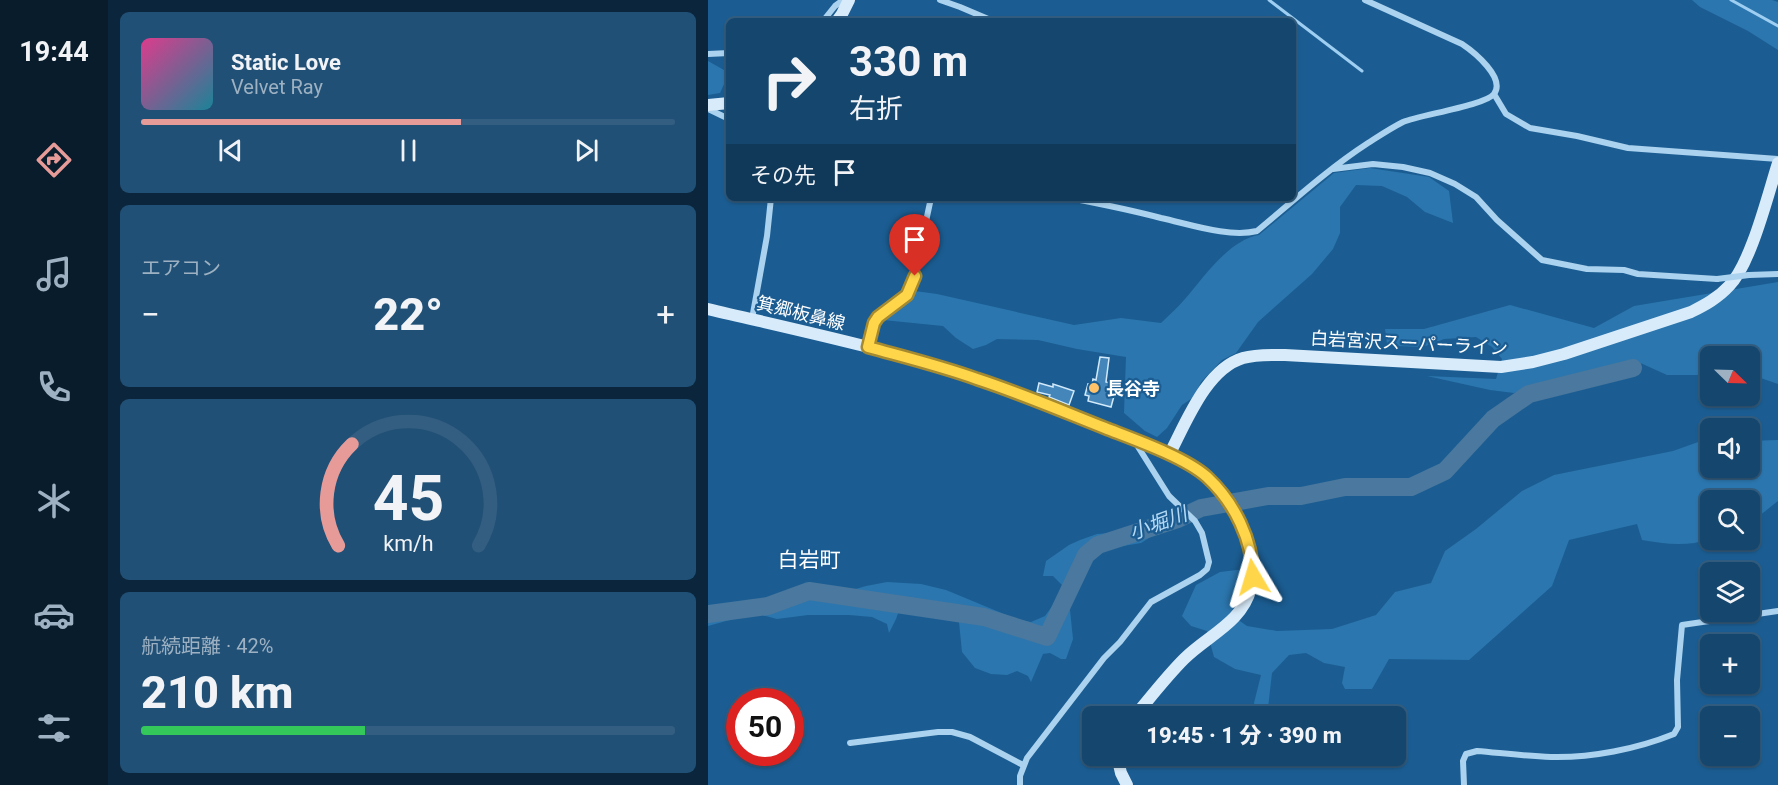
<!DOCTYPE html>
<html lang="ja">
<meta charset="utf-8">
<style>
:root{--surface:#14466e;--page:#215076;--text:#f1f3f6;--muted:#9db1c2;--line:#335e81;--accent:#e69b98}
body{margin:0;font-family:Roboto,"Noto Sans JP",sans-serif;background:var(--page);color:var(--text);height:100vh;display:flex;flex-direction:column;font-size:22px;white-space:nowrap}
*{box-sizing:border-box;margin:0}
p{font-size:20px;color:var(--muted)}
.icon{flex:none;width:33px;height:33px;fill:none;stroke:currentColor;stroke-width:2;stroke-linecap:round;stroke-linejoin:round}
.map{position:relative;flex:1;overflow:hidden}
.drawer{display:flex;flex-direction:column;gap:12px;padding:12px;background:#0b263c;width:600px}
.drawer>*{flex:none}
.hud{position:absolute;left:18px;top:18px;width:570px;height:183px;border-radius:9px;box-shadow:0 2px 4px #0004,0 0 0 2px var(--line);background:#14466e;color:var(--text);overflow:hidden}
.needle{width:39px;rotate:113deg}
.controls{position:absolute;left:992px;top:346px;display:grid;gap:12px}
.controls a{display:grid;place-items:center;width:60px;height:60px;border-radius:9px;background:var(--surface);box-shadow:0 2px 4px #0004,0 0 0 2px var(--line);font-size:30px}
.speed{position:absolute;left:18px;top:688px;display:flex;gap:12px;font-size:30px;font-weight:700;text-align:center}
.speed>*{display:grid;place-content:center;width:78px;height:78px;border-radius:50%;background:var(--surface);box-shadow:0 2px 4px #0004,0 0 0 2px var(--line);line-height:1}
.speed .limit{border:9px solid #d22;background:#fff;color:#111}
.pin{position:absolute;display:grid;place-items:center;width:51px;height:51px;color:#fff;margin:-62px -26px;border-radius:50% 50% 50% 0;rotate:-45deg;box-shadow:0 0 6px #0007}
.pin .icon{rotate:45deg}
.me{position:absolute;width:66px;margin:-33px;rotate:353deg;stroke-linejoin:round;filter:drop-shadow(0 0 4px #0008)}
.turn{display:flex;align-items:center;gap:21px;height:126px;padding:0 24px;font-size:27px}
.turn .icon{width:78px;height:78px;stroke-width:2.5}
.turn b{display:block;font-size:42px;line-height:51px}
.then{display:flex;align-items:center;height:57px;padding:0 24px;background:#0003;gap:12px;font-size:22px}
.big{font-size:45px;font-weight:800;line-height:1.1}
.drawer .widget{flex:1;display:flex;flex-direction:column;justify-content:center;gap:9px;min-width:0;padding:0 21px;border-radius:9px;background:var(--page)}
.drawer .dial{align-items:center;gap:0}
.dial svg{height:156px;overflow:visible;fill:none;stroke:var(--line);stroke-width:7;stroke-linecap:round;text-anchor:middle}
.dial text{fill:var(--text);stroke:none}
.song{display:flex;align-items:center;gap:18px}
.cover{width:72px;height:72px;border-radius:9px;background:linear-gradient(135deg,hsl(330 70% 55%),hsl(190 70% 35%))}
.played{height:6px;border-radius:3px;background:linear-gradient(90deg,var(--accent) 60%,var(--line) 60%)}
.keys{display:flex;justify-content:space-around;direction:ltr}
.heat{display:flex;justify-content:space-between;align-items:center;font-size:33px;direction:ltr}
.charge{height:9px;border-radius:4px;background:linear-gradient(90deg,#34c759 42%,var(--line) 0)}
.trip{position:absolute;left:374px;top:706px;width:324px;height:60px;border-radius:9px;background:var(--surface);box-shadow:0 2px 4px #0004,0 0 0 2px var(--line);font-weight:800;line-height:60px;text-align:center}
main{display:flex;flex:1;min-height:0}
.dock{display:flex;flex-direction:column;width:108px;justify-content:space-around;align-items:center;background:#081c2c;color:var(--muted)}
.dock .icon{width:42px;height:42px}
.dock .active{color:var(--accent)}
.dock b{font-size:27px;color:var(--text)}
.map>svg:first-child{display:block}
.green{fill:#2b76ae}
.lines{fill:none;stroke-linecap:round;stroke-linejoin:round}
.stream{stroke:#9ecef1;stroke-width:3}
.river{stroke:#4a789e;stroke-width:18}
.building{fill:#4486b9;stroke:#d1e9fa;stroke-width:1.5}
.street{stroke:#abd2ef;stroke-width:6}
.secondary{stroke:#d8ebfa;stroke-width:12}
.street-bridge{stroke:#abd2ef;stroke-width:6}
.route-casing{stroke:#a68a30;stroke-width:15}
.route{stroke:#ffd54a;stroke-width:10}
.poi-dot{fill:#ffc269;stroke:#1b5d92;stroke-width:2}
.labels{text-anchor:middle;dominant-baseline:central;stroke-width:4.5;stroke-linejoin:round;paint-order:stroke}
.street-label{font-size:18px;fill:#fff;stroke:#1b5d92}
.poi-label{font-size:18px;font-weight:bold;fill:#fff;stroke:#1b5d92;text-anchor:start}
.water-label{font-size:20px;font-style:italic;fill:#b7dbf6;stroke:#1b5d92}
.quarter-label{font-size:21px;fill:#fff;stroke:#1b5d92}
</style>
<main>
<nav class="dock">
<b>19:44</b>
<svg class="icon active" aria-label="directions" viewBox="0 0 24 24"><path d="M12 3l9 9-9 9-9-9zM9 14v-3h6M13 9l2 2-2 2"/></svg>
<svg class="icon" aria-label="music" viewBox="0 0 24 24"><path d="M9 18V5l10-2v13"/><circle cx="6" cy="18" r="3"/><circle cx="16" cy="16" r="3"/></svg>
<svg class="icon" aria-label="phone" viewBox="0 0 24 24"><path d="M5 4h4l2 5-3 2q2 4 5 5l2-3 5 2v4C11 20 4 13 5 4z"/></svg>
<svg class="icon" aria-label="climate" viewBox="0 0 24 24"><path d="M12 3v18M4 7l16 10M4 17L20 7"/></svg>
<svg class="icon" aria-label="car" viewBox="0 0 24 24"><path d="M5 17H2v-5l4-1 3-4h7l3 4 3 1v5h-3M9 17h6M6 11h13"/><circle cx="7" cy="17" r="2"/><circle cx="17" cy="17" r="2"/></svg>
<svg class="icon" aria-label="filters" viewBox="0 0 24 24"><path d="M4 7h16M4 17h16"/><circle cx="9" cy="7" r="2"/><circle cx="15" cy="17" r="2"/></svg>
</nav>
<section class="drawer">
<div class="widget">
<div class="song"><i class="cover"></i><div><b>Static Love</b><p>Velvet Ray</p></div></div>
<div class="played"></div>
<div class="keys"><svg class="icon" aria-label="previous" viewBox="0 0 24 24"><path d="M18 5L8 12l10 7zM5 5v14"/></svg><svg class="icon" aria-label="pause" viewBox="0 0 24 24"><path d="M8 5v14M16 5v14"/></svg><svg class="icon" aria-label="next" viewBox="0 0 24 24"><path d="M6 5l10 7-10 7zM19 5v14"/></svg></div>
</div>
<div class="widget"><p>エアコン</p>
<div class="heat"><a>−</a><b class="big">22°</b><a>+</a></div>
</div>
<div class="widget dial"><svg viewBox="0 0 100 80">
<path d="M14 69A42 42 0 1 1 86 69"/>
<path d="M14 69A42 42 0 0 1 21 17" stroke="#e69b98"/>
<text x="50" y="56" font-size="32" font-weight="700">45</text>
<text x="50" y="72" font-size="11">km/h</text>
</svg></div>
<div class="widget"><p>航続距離 · 42%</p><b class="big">210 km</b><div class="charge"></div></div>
</section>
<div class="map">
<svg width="1070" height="785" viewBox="0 0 1070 785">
<rect width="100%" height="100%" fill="#1b5d92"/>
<!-- green -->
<path class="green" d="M984 0H1064L1070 2V50L1040 31 992 7Z
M0 61 16 70 17 82 12 93 0 95Z
M662 168 721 177 741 191 745 223 717 212 699 197 674 186 648 185 632 207V233L625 249 604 274 550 322 528 353 514 360 493 382 486 397 474 405 459 428 449 437 437 431 416 413 418 357 369 349 330 340 289 339 278 345 265 349 248 338 235 326 175 320 203 297 207 291 229 294 366 325 413 318 453 323C461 315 469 308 477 299 496 277 521 240 551 235L626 173Z
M1070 282V384L1041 374V357H1002V371L989 375H959L928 361 806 393 782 390 719 376 788 379 794 359 784 347 768 337 736 339 715 347 690 346 679 344 677 329H716L802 305 886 328 926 306Z
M1070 440V501L1041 524V501H1002V539C979 547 957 544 934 540L929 524 861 540 844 586 761 660 681 659 664 689H637L634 683 637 667 616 663 598 653 581 655 564 673 560 708 556 717H548L546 703 553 675 527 669 506 657 499 631 483 626 474 616 488 585 512 572 537 569 533 594 522 614 539 626 569 631 624 629 668 615 687 592 723 583 737 551 768 529 814 491 846 475 965 451 993 441H1002V468H1041V441Z
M450 517H456L460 520 457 528 433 543 397 549 382 558 363 599 362 610 365 639 358 659H353L342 653 335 654 323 682 320 676 309 671 299 675 283 674 267 668 254 652 251 622 193 605 188 619 181 633 179 624 164 617 141 615H100L69 619 47 613 0 626V610L47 604 77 594 127 595 158 586 179 582 213 584 238 590 308 619 323 622 337 616 348 601 354 585 345 576H335L338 561 361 545 372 540 389 534 402 533Z"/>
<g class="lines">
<!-- stream -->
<path class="stream" d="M561 0 654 71
M1023 0 1070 26"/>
<!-- river -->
<path class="river" d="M0 614 60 606 101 591 276 617 339 637 378 555 390 545 470 519 493 508 560 496H593L637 487H703L737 471 785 419 821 394 925 368"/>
</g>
<!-- building -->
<path class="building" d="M392 357 401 358 398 382 409 385 403 407 380 401 381 396 377 395 380 384 384 385 385 379 388 380Z
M331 383 345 387V384L366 391 361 405 341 397 342 395 329 392Z"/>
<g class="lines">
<!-- street -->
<path class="street" d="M232 0 252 7 285 21
M115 21 127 6 135 0
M0 54 21 53
M786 94 798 114 822 128 869 136 920 148 1070 159
M0 109 21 119
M625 169 665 164 695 167 722 173 747 184 768 197 789 220 834 260 879 269 916 270 930 274 1009 279
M362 198C393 204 423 210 453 218 481 224 521 238 549 231 585 201 620 169 660 143 671 136 683 128 695 122 712 115 778 105 786 94 798 78 766 52 754 44L657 0
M1041 275 1070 274
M44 319 59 236 63 198
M160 347C162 338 163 327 169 319 178 306 195 304 204 286L223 198
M142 743 230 732H244L262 737 315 765
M312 785V776L319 758 396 658 412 642 443 602 492 575 499 569 501 562 494 533 487 521 461 496 427 442
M756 785 755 761 758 754 769 751C793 753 818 756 843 757 883 758 929 749 966 734L970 727 969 680 974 625 1070 611"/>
<!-- secondary -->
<path class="secondary" d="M129 21 134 14 141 0
M0 105 21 103
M0 309C89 330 180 349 268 378 308 391 347 409 386 424 409 433 431 442 453 451 468 458 484 464 497 475 525 498 553 550 543 588 534 623 500 635 476 659 458 677 442 698 426 717
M461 455C478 423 498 369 535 358 549 354 563 355 577 355L793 367 825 362 856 354 983 312C997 305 1010 298 1021 286 1043 264 1060 194 1070 163
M409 756 413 773 419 785"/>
<!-- street-bridge -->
<path class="street-bridge" d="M1009 279 1041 275"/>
</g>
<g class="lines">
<defs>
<path id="route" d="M207 276 199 295 170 317 166 323 160 347C196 357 233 366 269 379 312 393 354 411 397 428 425 439 477 457 499 477 526 502 545 540 545 577"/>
</defs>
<!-- route casing -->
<use href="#route" class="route-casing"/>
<!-- route -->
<use href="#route" class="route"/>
</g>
<!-- markers -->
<circle class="poi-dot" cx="386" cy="388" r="6"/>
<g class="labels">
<!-- street labels -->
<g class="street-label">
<text transform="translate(93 313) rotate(14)">箕郷板鼻線</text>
<text transform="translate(701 343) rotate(3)">白岩宮沢スーパーライン</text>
</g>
<!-- poi labels -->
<g class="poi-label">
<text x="398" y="388">長谷寺</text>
</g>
<!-- water labels -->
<g class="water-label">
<text transform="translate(450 523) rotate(-20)">小堀川</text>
</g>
<!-- quarter labels -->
<g class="quarter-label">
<text x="101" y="560">白岩町</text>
</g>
</g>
</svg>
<div class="controls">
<a><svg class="needle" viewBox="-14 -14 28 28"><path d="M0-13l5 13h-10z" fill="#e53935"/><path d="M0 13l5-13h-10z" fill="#9db1c2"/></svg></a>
<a><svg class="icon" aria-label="sound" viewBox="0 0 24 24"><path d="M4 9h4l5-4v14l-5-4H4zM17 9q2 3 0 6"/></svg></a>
<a><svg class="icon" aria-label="search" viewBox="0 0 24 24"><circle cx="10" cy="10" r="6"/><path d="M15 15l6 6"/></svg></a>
<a><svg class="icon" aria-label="layers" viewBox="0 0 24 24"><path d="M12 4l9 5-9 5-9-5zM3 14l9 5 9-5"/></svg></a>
<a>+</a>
<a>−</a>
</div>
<div class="speed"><div class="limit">50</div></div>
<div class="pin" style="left:207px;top:276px;background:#d93025"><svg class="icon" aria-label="arrive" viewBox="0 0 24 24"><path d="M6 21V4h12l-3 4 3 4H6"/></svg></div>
<svg class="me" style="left:545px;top:577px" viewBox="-20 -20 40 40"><path d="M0-17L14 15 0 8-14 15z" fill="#ffd54a" stroke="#fff" stroke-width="4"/></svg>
<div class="trip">19:45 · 1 分 · 390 m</div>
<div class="hud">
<div class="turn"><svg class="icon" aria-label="right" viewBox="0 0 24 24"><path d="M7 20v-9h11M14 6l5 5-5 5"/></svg><div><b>330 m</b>右折</div></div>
<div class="then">その先<svg class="icon" aria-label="arrive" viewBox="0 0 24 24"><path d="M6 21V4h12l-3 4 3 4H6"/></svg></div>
</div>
</div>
</main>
